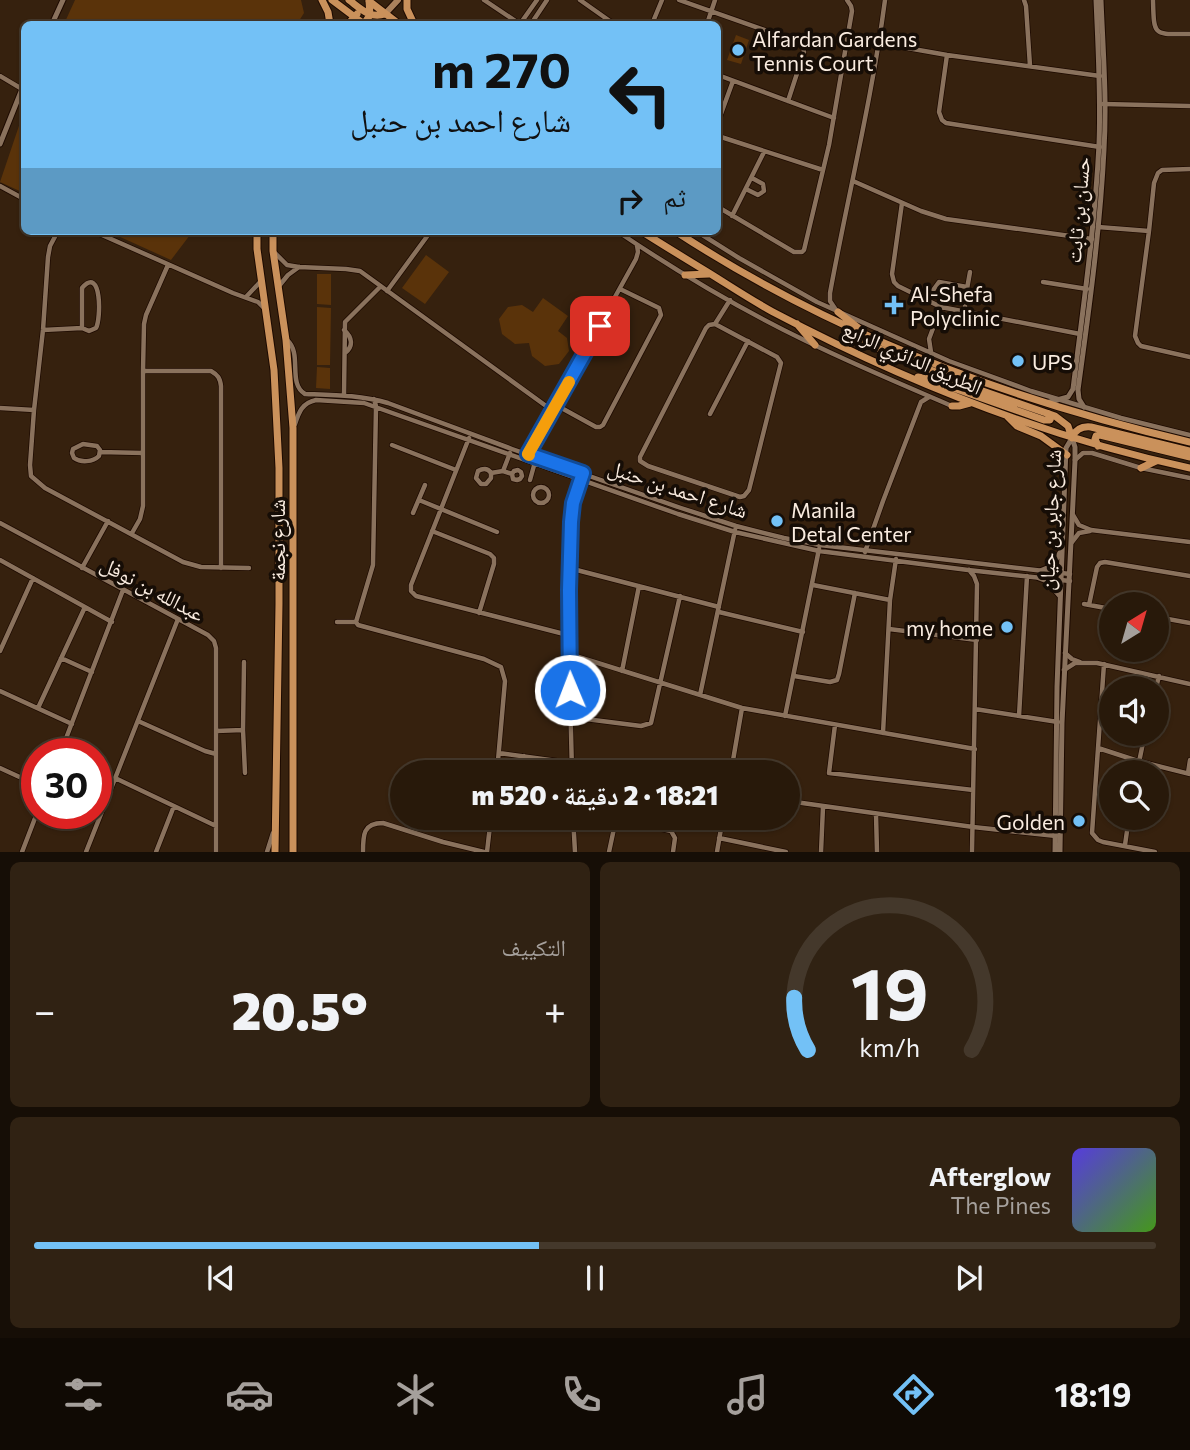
<!DOCTYPE html>
<html lang="ar">
<meta charset="utf-8">
<style>
:root{--surface:#28190a;--page:#302213;--text:#f1f3f6;--muted:#a5a09c;--line:#44382b;--accent:#73c1f6}
body{margin:0;font-family:Commissioner,"Noto Naskh Arabic",sans-serif;background:var(--page);color:var(--text);direction:rtl;height:100vh;display:flex;flex-direction:column;font-size:26px;white-space:nowrap}
*{box-sizing:border-box;margin:0}
p{font-size:23px;color:var(--muted)}
.icon{flex:none;width:38px;height:38px;fill:none;stroke:currentColor;stroke-width:2;stroke-linecap:round;stroke-linejoin:round}
.map{position:relative;height:852px;overflow:hidden;direction:ltr}
.drawer{display:flex;flex-direction:column;gap:10px;padding:10px;background:#160e06;flex:1}
.drawer>*{flex:none}
.top-card{position:absolute;left:21px;top:21px;width:700px;height:214px;border-radius:10px;box-shadow:0 2px 5px #0004,0 0 0 2px var(--line);direction:rtl;background:#73c1f6;color:#111;overflow:hidden}
.needle{width:46px;rotate:37deg}
.buttons{position:absolute;left:1099px;top:592px;display:grid;gap:14px}
.buttons a{display:grid;place-items:center;width:70px;height:70px;border-radius:50%;background:var(--surface);box-shadow:0 2px 5px #0004,0 0 0 2px var(--line);font-size:35px}
.speed{position:absolute;left:21px;top:738px;display:flex;gap:14px;font-size:35px;font-weight:700;text-align:center}
.speed>*{display:grid;place-content:center;width:91px;height:91px;border-radius:50%;background:var(--surface);box-shadow:0 2px 5px #0004,0 0 0 2px var(--line);line-height:1}
.speed .limit{border:10px solid #d22;background:#fff;color:#111}
.pin{position:absolute;display:grid;place-items:center;width:60px;height:60px;color:#fff;margin:-30px;border-radius:14px;box-shadow:0 4px 10px #0006}
.me{position:absolute;width:77px;margin:-38px;rotate:359deg;stroke-linejoin:round;filter:drop-shadow(0 0 5px #0008)}
.turn{display:flex;align-items:center;gap:24px;height:147px;padding:0 35px;font-size:32px}
.turn .icon{width:91px;height:91px;stroke-width:2.5}
.turn b{display:block;font-size:49px;line-height:60px}
.then{display:flex;align-items:center;height:66px;padding:0 35px;background:#0003;gap:14px;font-size:26px}
.big{font-size:52px;font-weight:800;line-height:1.1}
.drawer .card{flex:1;display:flex;flex-direction:column;justify-content:center;gap:10px;min-width:0;padding:0 24px;border-radius:10px;background:var(--page)}
.drawer .dial{align-items:center;gap:0}
.dial svg{height:182px;overflow:visible;fill:none;stroke:var(--line);stroke-width:7;stroke-linecap:round;text-anchor:middle}
.dial text{fill:var(--text);stroke:none}
.song{display:flex;align-items:center;gap:21px}
.cover{width:84px;height:84px;border-radius:10px;background:linear-gradient(135deg,hsl(250 70% 55%),hsl(100 70% 35%))}
.played{height:7px;border-radius:4px;background:linear-gradient(90deg,var(--accent) 45%,var(--line) 45%)}
.keys{display:flex;justify-content:space-around;direction:ltr}
.heat{display:flex;justify-content:space-between;align-items:center;font-size:38px;direction:ltr}
.drawer .tiles{flex:1;display:grid;gap:10px;grid-template-columns:1fr 1fr}
.card:last-child{grid-column:span 2}
.trip{position:absolute;left:390px;top:760px;width:410px;height:70px;border-radius:35px;background:var(--surface);box-shadow:0 2px 5px #0004,0 0 0 2px var(--line);font-weight:800;line-height:70px;text-align:center;direction:rtl}
.tab-bar{display:flex;height:112px;justify-content:space-around;align-items:center;background:#100a04;color:var(--muted)}
.tab-bar .icon{width:49px;height:49px}
.tab-bar .current{color:var(--accent)}
.tab-bar b{font-size:32px;color:var(--text)}
.map>svg:first-child{display:block}
.green{fill:#5a330a}
.lines{fill:none;stroke-linecap:round;stroke-linejoin:round}
.minor-casing{stroke:#1d0a00;stroke-width:6}
.tertiary-casing{stroke:#1d0a00;stroke-width:7}
.secondary-casing{stroke:#1d0a00;stroke-width:8}
.primary-casing{stroke:#1d0a00;stroke-width:9}
.minor{stroke:#8a725d;stroke-width:4.5}
.tertiary{stroke:#8a725d;stroke-width:5}
.secondary{stroke:#aa815c;stroke-width:6}
.primary{stroke:#ca915b;stroke-width:7}
.route-casing{stroke:#114b97;stroke-width:18}
.route{stroke:#1a73e8;stroke-width:12}
.slow{stroke:#f59e0b;stroke-width:12}
.poi-dot{fill:#73c1f6;stroke:#160d06;stroke-width:2.5}
.labels{text-anchor:middle;dominant-baseline:central;stroke-width:7;stroke-linejoin:round;paint-order:stroke}
.poi-label{font-size:21px;fill:#faece0;stroke:#160d06;text-anchor:start}
.street-label{font-size:21px;fill:#faece0;stroke:#160d06}
</style>
<div class="map">
<svg width="1190" height="852" viewBox="0 0 1190 852">
<rect width="100%" height="100%" fill="#36210e"/>
<!-- green -->
<path class="green" d="M75 0H301L304 13 297 24H64Z
M736 35 749 40 741 64 727 60Z
M24 111V193L0 182Z
M107 231H193L171 260Z
M426 255 449 272 425 304 402 288Z
M317 274H331V305L317 304Z
M543 298 568 316 558 331 567 338 569 351 559 364 545 366 532 356 529 343 515 344 502 334 499 319 508 307 522 305 533 312Z
M317 307 331 308 330 365H317Z
M317 367 330 368V389L316 388Z"/>
<g class="lines">
<defs>
<path id="minor" d="M484 0 520 24 537 0
M580 0 614 24
M679 0 796 41 803 45 804 52 788 101
M1024 0 1026 6 1030 66
M1153 0C1154 37 1153 34 1190 34
M531 24 547 0
M652 24 662 0
M707 24 715 0
M879 43 947 55 1100 76
M947 55 939 112 942 120 946 123 1100 147
M718 75 834 118
M0 76 22 89
M1103 104 1190 106
M718 122 733 81
M718 136 823 170
M1190 169 1162 170 1158 173 1154 183 1149 231 1135 336 1138 343 1141 346 1190 357
M853 181 921 211 946 219 1092 239
M0 186 24 199
M746 189 758 195 764 191 763 184 752 178
M902 203 892 274 894 282 898 286 941 307 1080 334
M718 207 794 252H802L804 250 829 145 852 11 851 6 847 0
M732 216 764 152
M1098 227 1149 231
M58 231 50 246 48 257 43 330 34 410 30 465 31 476 45 488 183 562 201 567 249 568
M93 231 233 293 258 302 264 308
M617 231C676 271 742 310 806 341 853 364 903 385 952 406
M696 231 739 258 817 302 949 361 1031 391 1121 418 1190 435
M275 253 287 265 299 267 346 269 360 271 553 411
M1043 282 1087 289
M279 286 288 275 299 267
M387 291 431 231
M246 297 261 281
M926 300 939 282 967 287
M836 310 830 301V293C848 195 872 99 885 0
M965 312V300L970 272
M715 324 777 357 781 363 749 490 744 496 740 497 648 466 640 461V457L706 328 709 325 715 324 730 300
M43 330 82 328 89 331 96 328C101 319 102 265 82 288V328
M344 330C352 337 354 346 345 353
M287 340C303 354 287 383 305 394 334 395 361 395 388 403L512 449 681 508 736 526 784 538 820 545 1070 574
M931 352 929 339 941 307
M143 371H211C218 375 220 378 221 386V568
M344 395 345 322 380 287
M374 399 376 406 373 565 356 622 358 625 484 659 501 667 505 681 497 772
M556 405 596 427H600L603 425 661 315 659 308 655 306 620 289
M0 408 34 410
M710 414 748 341
M295 424C299 412 302 403 316 400L364 403 678 514 735 532 819 551 968 570 1070 581
M469 438 411 585V591L416 596 568 635
M83 444 97 446 100 450 99 456C93 462 81 463 74 458L72 453 73 449Z
M392 445 456 470
M100 452 143 453
M528 454 636 259 638 252 637 245
M1075 460 1083 453H1092L1141 468 1190 478
M503 471 510 453
M491 473V478L486 484H481L476 478 478 471C483 468 488 468 491 473L503 471 512 474 514 471 518 470 521 472 522 476 520 479 517 480 513 479 512 474
M530 480 535 462
M533 495a8 8 0 1 1 16 0a8 8 0 1 1-16 0Z
M419 500 497 532
M413 513 425 485
M1073 515 1079 525 1091 530 1190 542
M0 523 208 635 214 641 216 648V852
M432 531 490 554 494 558V564L479 613
M132 533 140 519 143 506V371L144 324 146 315 168 265
M1072 542 1079 533 1090 531
M865 552 883 501 921 402 929 397
M0 560 112 622
M82 568 108 521
M569 568 719 607
M969 570 974 576 977 584 972 852
M813 585 890 600
M1084 604 1111 609
M1089 605 1097 567 1100 563 1105 562 1190 576
M719 612 803 632
M1157 617 1190 623
M337 622H356
M889 629 977 640
M0 651 33 578
M1065 653 1072 659 1080 662
M569 654 742 708 975 749
M61 658 92 672
M244 662 243 730 245 773
M1104 664 1092 833 1098 840 1103 842 1155 852
M1064 670 1075 663H1097L1190 684
M622 671 639 586
M794 676 830 682 837 680 839 674 855 593
M1156 688 1159 676
M0 691 72 724
M700 695 735 530
M38 708 85 607
M975 709 1058 722
M785 716 819 549
M1019 716 1027 576
M570 717 641 726 651 723 680 596
M138 721 205 751 216 754
M835 725 829 773 973 790
M216 731 243 730
M883 733 890 600 896 559
M1098 748 1138 761 1190 774
M499 753 572 763
M60 754 123 590
M572 767 605 772
M0 768 37 785
M517 772V756
M521 772 524 756
M572 772 569 654V568L572 513 582 477
M731 772 742 708
M1137 772 1145 733
M1188 773 1190 760
M115 778 216 826
M788 801 973 827 1056 836
M876 814 877 852
M573 817 575 852
M608 817 671 831 675 838 673 852
M719 838 786 852
M1125 845 1129 817
M22 852 37 813
M86 852 178 619
M156 852 174 806
M267 852 273 833
M363 852C363 835 363 823 383 823L443 842 484 852
M487 852 491 817
M609 852 616 819
M717 852 723 817
M821 852 823 807"/>
<path id="tertiary" d="M52 24 63 0
M0 144 24 84
M1046 403 1068 397 1073 389C1083 308 1095 226 1099 144 1101 96 1098 48 1096 0
M1084 407 1079 399 1078 390C1089 310 1100 230 1104 150 1107 100 1103 50 1101 0
M1040 571 1052 566 1061 551
M1039 578 1047 581 1060 596
M1055 852 1057 687 1066 448 1072 438
M1060 852 1062 723 1075 461V447L1072 438"/>
<path id="secondary" d="M385 14 398 0"/>
<path id="primary" d="M322 0 328 12 330 24
M332 0 364 24 370 15 369 1
M349 0C361 9 370 19 385 14
M407 0V9L414 24
M369 1 399 24
M348 24 357 14
M257 231V249L274 370 279 468V604L275 852
M273 231V251L286 340 293 428V852
M641 231C663 245 686 259 709 273 730 286 751 300 773 312 904 381 1044 437 1190 468
M675 231C831 333 1008 400 1190 442
M685 275 709 274
M838 312 861 330
M797 324 815 345
M852 330 859 339 868 344 974 388 1055 416 1068 426 1072 438
M918 377 928 379 1044 420H1050L1051 417 1049 414
M952 406H959L970 403
M1008 417 1017 426 1041 436 1067 455
M1072 437C1076 429 1082 426 1091 427L1190 451
M1098 446 1095 439 1096 436 1100 435 1190 457
M1141 468 1156 461"/>
</defs>
<!-- minor casing -->
<use href="#minor" class="minor-casing"/>
<!-- tertiary casing -->
<use href="#tertiary" class="tertiary-casing"/>
<!-- secondary casing -->
<use href="#secondary" class="secondary-casing"/>
<!-- primary casing -->
<use href="#primary" class="primary-casing"/>
<!-- minor -->
<use href="#minor" class="minor"/>
<!-- tertiary -->
<use href="#tertiary" class="tertiary"/>
<!-- secondary -->
<use href="#secondary" class="secondary"/>
<!-- primary -->
<use href="#primary" class="primary"/>
</g>
<g class="lines">
<defs>
<path id="route" d="M570 690 569 590 571 522 573 503 583 473 528 454 600 326"/>
</defs>
<!-- route casing -->
<use href="#route" class="route-casing"/>
<!-- route -->
<use href="#route" class="route"/>
<!-- slow -->
<path class="slow" d="M529 455 528 454 569 382"/>
</g>
<!-- markers -->
<g class="poi-dot">
<circle cx="738" cy="50" r="7"/>
<path d="M890.5 294.5h7v7h7v7h-7v7h-7v-7h-7v-7h7z"/>
<circle cx="1018" cy="361" r="7"/>
<circle cx="777" cy="521" r="7"/>
<circle cx="1007" cy="627" r="7"/>
<circle cx="1079" cy="821" r="7"/>
</g>
<g class="labels">
<!-- poi labels -->
<g class="poi-label">
<text x="752" y="38">Alfardan Gardens<tspan x="752" dy="24">Tennis Court</tspan></text>
<text x="910" y="293">Al-Shefa<tspan x="910" dy="24">Polyclinic</tspan></text>
<text x="1032" y="361">UPS</text>
<text x="791" y="509">Manila<tspan x="791" dy="24">Detal Center</tspan></text>
<text x="993" y="627" text-anchor="end">my home</text>
<text x="1065" y="821" text-anchor="end">Golden</text>
</g>
<!-- street labels -->
<g class="street-label">
<text transform="translate(1077 210) rotate(-85)">حسان بن ثابت</text>
<text transform="translate(913 357) rotate(24)">الطريق الدائري الرابع</text>
<text transform="translate(678 488) rotate(18)">شارع احمد بن حنبل</text>
<text transform="translate(1049 520) rotate(-87)">شارع جابر بن حيان</text>
<text transform="translate(276 540) rotate(-90)">شارع نجمة</text>
<text transform="translate(153 588) rotate(28)">عبدالله بن نوفل</text>
</g>
</g>
</svg>
<div class="buttons">
<a><svg class="needle" viewBox="-14 -14 28 28"><path d="M0-13l5 13h-10z" fill="#e53935"/><path d="M0 13l5-13h-10z" fill="#a5a09c"/></svg></a>
<a><svg class="icon" aria-label="sound" viewBox="0 0 24 24"><path d="M4 9h4l5-4v14l-5-4H4zM17 9q2 3 0 6"/></svg></a>
<a><svg class="icon" aria-label="search" viewBox="0 0 24 24"><circle cx="10" cy="10" r="6"/><path d="M15 15l6 6"/></svg></a>
</div>
<div class="speed"><div class="limit">30</div></div>
<div class="pin" style="left:600px;top:326px;background:#d93025"><svg class="icon" aria-label="arrive" viewBox="0 0 24 24"><path d="M6 21V4h12l-3 4 3 4H6"/></svg></div>
<svg class="me" style="left:570px;top:690px" viewBox="-20 -20 40 40"><circle r="17" fill="#1a73e8" stroke="#fff" stroke-width="3"/><path d="M0-11L8 9 0 5-8 9z" fill="#fff"/></svg>
<div class="trip">18:21 · 2 دقيقة · 520 m</div>
<div class="top-card">
<div class="turn"><svg class="icon" aria-label="left" viewBox="0 0 24 24"><path d="M17 20v-9H6M10 6l-5 5 5 5"/></svg><div><b>270 m</b>شارع احمد بن حنبل</div></div>
<div class="then">ثم<svg class="icon" aria-label="right" viewBox="0 0 24 24"><path d="M7 20v-9h11M14 6l5 5-5 5"/></svg></div>
</div>
</div>
<section class="drawer">
<div class="tiles">
<div class="card dial"><svg viewBox="0 0 100 80">
<path d="M14 69A42 42 0 1 1 86 69"/>
<path d="M14 69A42 42 0 0 1 8 46" stroke="#73c1f6"/>
<text x="50" y="56" font-size="32" font-weight="700">19</text>
<text x="50" y="72" font-size="11">km/h</text>
</svg></div>
<div class="card"><p>التكييف</p>
<div class="heat"><a>−</a><b class="big">20.5°</b><a>+</a></div>
</div>
<div class="card">
<div class="song"><i class="cover"></i><div><b>Afterglow</b><p>The Pines</p></div></div>
<div class="played"></div>
<div class="keys"><svg class="icon" aria-label="previous" viewBox="0 0 24 24"><path d="M18 5L8 12l10 7zM5 5v14"/></svg><svg class="icon" aria-label="pause" viewBox="0 0 24 24"><path d="M8 5v14M16 5v14"/></svg><svg class="icon" aria-label="next" viewBox="0 0 24 24"><path d="M6 5l10 7-10 7zM19 5v14"/></svg></div>
</div>
</div>
</section>
<nav class="tab-bar">
<b>18:19</b>
<svg class="icon current" aria-label="directions" viewBox="0 0 24 24"><path d="M12 3l9 9-9 9-9-9zM9 14v-3h6M13 9l2 2-2 2"/></svg>
<svg class="icon" aria-label="music" viewBox="0 0 24 24"><path d="M9 18V5l10-2v13"/><circle cx="6" cy="18" r="3"/><circle cx="16" cy="16" r="3"/></svg>
<svg class="icon" aria-label="phone" viewBox="0 0 24 24"><path d="M5 4h4l2 5-3 2q2 4 5 5l2-3 5 2v4C11 20 4 13 5 4z"/></svg>
<svg class="icon" aria-label="climate" viewBox="0 0 24 24"><path d="M12 3v18M4 7l16 10M4 17L20 7"/></svg>
<svg class="icon" aria-label="car" viewBox="0 0 24 24"><path d="M5 17H2v-5l4-1 3-4h7l3 4 3 1v5h-3M9 17h6M6 11h13"/><circle cx="7" cy="17" r="2"/><circle cx="17" cy="17" r="2"/></svg>
<svg class="icon" aria-label="filters" viewBox="0 0 24 24"><path d="M4 7h16M4 17h16"/><circle cx="9" cy="7" r="2"/><circle cx="15" cy="17" r="2"/></svg>
</nav>
